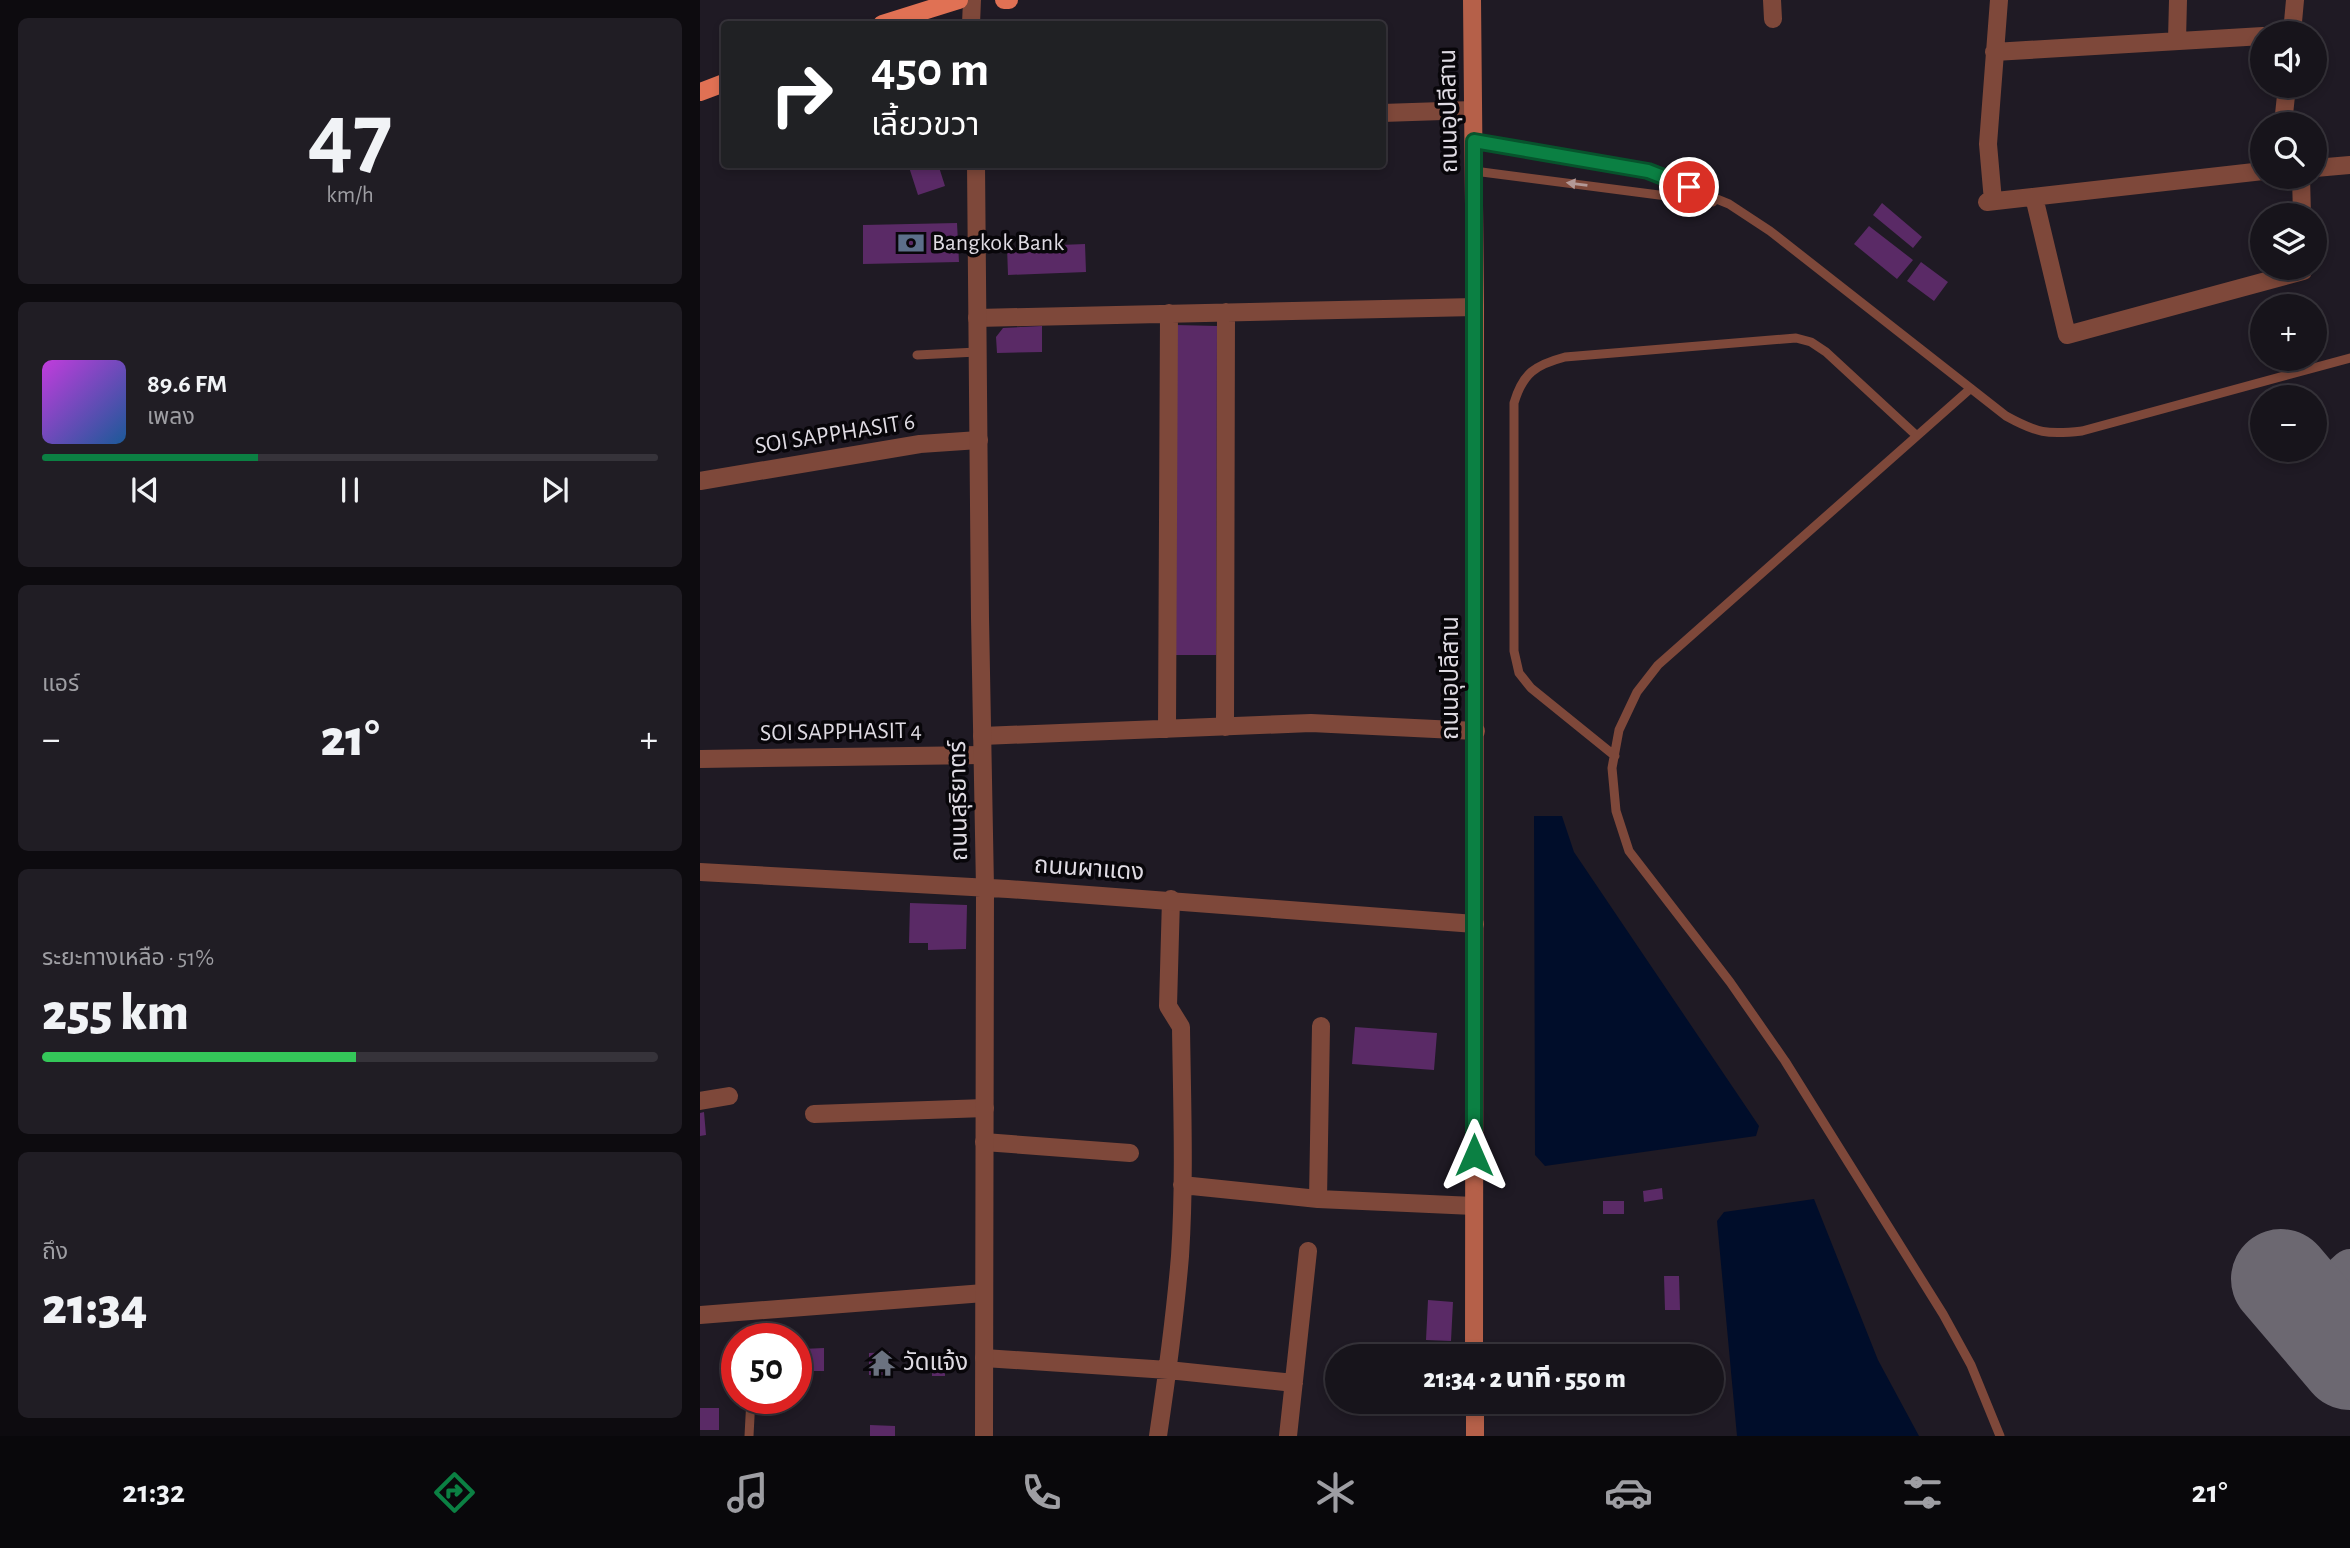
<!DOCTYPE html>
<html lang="th">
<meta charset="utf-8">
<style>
:root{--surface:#17141b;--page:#201d24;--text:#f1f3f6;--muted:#9e9ea3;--line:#36333a;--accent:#0b8043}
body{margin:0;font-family:"Alegreya Sans","Noto Sans Thai",sans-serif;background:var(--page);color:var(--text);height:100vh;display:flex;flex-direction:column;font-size:26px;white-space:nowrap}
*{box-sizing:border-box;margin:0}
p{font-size:23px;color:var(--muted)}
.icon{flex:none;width:38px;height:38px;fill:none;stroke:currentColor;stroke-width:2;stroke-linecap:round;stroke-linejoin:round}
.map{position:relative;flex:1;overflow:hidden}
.side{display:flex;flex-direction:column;gap:18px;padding:18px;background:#0d0b0f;width:700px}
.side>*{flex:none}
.hud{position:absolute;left:21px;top:21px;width:665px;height:147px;border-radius:7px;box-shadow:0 4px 10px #0003,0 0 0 2px var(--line);background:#202124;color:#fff;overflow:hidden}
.buttons{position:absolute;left:1550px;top:21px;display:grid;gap:14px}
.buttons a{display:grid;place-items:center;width:77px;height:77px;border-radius:50%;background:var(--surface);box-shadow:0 4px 10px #0003,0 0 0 2px var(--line);font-size:35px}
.speed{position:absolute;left:21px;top:1323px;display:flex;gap:14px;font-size:35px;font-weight:700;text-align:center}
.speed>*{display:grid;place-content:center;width:91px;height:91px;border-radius:50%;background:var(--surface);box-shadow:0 4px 10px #0003,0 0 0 2px var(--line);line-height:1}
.speed .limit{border:10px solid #d22;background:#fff;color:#111}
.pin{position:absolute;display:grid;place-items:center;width:60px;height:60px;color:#fff;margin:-30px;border:4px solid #fff;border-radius:50%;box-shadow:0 2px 7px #0007}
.me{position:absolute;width:77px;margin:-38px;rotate:0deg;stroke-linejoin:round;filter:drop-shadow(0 0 5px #0008)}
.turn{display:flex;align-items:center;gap:24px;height:147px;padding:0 35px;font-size:32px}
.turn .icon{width:91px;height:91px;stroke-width:2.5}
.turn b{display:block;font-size:49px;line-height:60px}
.big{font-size:52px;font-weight:800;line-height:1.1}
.side .card{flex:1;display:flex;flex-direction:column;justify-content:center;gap:10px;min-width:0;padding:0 24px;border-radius:10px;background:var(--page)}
.side .dial{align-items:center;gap:0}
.dial b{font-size:91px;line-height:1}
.song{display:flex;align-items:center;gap:21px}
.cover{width:84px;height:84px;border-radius:10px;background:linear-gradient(135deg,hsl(290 70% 55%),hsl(210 70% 35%))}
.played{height:7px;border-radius:4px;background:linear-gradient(90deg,var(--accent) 35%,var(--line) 35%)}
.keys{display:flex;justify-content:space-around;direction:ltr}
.heat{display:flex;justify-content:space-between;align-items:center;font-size:38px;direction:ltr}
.charge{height:10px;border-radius:5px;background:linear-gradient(90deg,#34c759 51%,var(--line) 0)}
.trip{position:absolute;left:625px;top:1344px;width:399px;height:70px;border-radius:35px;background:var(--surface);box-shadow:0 4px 10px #0003,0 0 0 2px var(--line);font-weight:800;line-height:70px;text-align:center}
.menu{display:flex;height:112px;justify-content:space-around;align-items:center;background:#09080b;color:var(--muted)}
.menu .icon{width:49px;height:49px}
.menu .current{color:var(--accent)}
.menu b{font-size:32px;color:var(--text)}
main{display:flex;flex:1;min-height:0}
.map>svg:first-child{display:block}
.water{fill:#000d2a}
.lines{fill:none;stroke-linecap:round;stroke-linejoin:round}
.taxiway{stroke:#6c6871;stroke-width:40}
.runway{stroke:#6c6871;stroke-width:100}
.building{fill:#5a2a66}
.service{stroke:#7e483a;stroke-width:9}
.minor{stroke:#7e483a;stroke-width:18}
.tertiary{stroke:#7e483a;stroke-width:18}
.secondary{stroke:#b56049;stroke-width:18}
.primary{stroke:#e07154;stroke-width:18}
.oneway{fill:#b39997}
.route-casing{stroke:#07532c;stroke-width:18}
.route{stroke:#0b8043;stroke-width:12}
.labels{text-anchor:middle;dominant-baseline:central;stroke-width:7;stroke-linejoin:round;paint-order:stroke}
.street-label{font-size:24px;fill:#dfdbe3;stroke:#08060a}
.poi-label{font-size:24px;fill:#dfdbe3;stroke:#08060a;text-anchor:start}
</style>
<main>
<section class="side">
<div class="card dial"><b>47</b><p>km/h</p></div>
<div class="card">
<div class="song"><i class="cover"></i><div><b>89.6 FM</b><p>เพลง</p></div></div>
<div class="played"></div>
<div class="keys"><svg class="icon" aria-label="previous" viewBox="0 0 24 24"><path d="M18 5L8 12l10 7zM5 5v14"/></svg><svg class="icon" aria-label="pause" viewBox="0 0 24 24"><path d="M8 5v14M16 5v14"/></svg><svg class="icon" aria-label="next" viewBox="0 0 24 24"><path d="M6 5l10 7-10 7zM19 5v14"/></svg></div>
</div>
<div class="card"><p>แอร์</p>
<div class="heat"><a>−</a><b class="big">21°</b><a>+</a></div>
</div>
<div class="card"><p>ระยะทางเหลือ · 51%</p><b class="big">255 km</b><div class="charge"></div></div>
<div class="card"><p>ถึง</p><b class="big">21:34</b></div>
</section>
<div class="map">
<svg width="1650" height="1436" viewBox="0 0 1650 1436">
<rect width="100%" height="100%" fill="#1f1a24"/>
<!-- water -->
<path class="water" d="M834 816H862L874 852 1059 1126 1056 1136 845 1166 835 1155Z
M1114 1199 1178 1360 1219 1436H1037L1017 1221 1024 1212Z"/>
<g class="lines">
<!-- taxiway -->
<path class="taxiway" d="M1606 1309 1650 1269"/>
<!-- runway -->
<path class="runway" d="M1581 1279 1650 1360"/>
</g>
<!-- building -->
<path class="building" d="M208 164H238L245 186 218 195Z
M1182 203 1222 237 1213 248 1173 215Z
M257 223 259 262 163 264V225Z
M1169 226 1213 260 1197 279 1154 244Z
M385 244 386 272 308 275 307 247Z
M1221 262 1248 282 1234 301 1207 281Z
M476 325 517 326 516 655H475Z
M342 326V352L297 353 296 337 303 328Z
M210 903 267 905 266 949 228 950V943H209Z
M655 1027 737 1033 734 1070 652 1064Z
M4 1112 6 1135 0 1136V1113Z
M962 1188 963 1199 944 1202 943 1191Z
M903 1201H924V1214H903Z
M964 1276H979L980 1310H965Z
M728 1300 753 1302 751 1341 726 1340Z
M124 1348V1371H102V1349Z
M190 1352 191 1375H169V1353Z
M232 1360H245V1376H232Z
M0 1408H19V1430H0Z
M170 1425 195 1426V1436H170Z"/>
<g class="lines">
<!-- service -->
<path class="service" d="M774 140 948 171 1029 204 1070 231 1306 416C1337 433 1347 435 1382 431L1650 358
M774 171 1013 202
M217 355 277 352
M1270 389 958 665 937 692 919 730 912 768 916 811 929 851 1030 982 1085 1061 1243 1314 1271 1365 1300 1436
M915 756 831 688 819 673 814 651V403C823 373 835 365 865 357L1096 338 1111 342 1126 352 1217 436
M743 1356V1347L774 1348
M49 1436 51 1398"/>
<!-- minor -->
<path class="minor" d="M1072 0 1073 19
M1592 33 1595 0
M1477 40 1478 0
M1294 52 1563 36
M682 113 773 110
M1583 124 1587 86
M1615 168 1650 165
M1601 177 1602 215
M1334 197 1367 335 1603 271V268
M1293 201 1288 144 1299 0
M1287 202 1563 171
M277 318 775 307
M0 481 220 444 279 440
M525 727 526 312
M467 729 469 313
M282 736 611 723 776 731
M0 759 282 755
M0 1101 29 1096
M114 1114 285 1108
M284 1142 430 1153
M482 1185 618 1199 774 1206
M618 1199 621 1026
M0 1315 284 1293
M284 1358 468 1370 594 1383
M458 1436C467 1376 475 1316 480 1256 485 1180 482 1103 481 1027L468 1006 471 899
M588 1436 608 1251"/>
<!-- tertiary -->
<path class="tertiary" d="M271 24 272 0
M276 164 280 618 285 888 284 1436
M0 872 308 889 775 924"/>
<!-- secondary -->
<path class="secondary" d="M772 0 775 307 774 1356
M775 1402V1436"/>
<!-- primary -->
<path class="primary" d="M304 0H309
M182 24 259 0
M0 92 24 83"/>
</g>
<!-- one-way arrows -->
<defs><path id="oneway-solid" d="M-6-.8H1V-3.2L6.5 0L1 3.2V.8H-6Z" transform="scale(1.75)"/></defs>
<use class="oneway" href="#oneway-solid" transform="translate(877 184) rotate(-173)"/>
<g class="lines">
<defs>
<path id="route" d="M774 1155V141L948 171 989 187"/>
</defs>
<!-- route casing -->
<use href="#route" class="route-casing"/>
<!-- route -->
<use href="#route" class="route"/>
</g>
<!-- icons -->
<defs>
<symbol id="bank-bare" viewBox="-9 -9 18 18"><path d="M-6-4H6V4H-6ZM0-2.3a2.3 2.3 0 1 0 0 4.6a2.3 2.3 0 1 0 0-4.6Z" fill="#5c6f8a" stroke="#08060a" stroke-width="2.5" paint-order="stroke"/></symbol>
<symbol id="temple-bare" viewBox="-9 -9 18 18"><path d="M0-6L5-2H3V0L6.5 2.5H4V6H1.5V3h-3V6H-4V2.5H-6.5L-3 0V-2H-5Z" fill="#6b7280" stroke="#08060a" stroke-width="2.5" paint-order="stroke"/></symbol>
</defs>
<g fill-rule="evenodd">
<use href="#bank-bare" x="192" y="224" width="38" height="38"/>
<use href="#temple-bare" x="163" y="1344" width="38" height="38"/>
</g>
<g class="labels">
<!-- street labels -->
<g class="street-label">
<text transform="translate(749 111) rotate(-91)">ถนนอุปลีสาน</text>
<text transform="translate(135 434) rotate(-9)">SOI SAPPHASIT 6</text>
<text transform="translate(751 678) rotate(-90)">ถนนอุปลีสาน</text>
<text transform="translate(141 732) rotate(-1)">SOI SAPPHASIT 4</text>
<text transform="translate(259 801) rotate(-91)">ถนนสุริยาตร์</text>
<text transform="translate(389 869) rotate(4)">ถนนผาแดง</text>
</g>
<!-- poi labels -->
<g class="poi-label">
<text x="232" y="243">Bangkok Bank</text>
<text x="203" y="1363">วัดแจ้ง</text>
</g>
</g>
</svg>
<div class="buttons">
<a><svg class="icon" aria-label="sound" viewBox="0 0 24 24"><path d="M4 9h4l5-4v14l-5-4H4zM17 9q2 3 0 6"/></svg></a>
<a><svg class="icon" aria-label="search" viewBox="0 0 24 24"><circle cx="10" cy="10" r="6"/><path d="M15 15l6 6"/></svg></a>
<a><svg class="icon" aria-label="layers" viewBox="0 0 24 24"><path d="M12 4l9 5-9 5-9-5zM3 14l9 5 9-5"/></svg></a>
<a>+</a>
<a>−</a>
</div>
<div class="speed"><div class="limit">50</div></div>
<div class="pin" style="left:989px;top:187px;background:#d93025"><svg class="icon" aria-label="arrive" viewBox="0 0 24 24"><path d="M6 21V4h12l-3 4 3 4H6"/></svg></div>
<svg class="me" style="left:774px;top:1155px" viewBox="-20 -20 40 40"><path d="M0-17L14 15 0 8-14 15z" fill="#0b8043" stroke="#fff" stroke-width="4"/></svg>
<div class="trip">21:34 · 2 นาที · 550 m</div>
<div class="hud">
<div class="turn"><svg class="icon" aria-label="right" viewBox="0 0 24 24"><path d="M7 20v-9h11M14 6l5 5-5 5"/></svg><div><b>450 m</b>เลี้ยวขวา</div></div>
</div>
</div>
</main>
<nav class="menu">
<b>21:32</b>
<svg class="icon current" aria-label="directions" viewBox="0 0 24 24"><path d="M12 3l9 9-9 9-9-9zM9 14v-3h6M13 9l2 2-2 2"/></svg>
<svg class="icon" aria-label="music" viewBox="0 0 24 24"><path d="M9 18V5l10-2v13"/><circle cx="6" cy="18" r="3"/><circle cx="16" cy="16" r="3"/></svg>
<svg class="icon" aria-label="phone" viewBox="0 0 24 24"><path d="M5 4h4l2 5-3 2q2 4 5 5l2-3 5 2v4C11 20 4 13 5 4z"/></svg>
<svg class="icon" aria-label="climate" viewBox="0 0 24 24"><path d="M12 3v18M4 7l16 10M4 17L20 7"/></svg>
<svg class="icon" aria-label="car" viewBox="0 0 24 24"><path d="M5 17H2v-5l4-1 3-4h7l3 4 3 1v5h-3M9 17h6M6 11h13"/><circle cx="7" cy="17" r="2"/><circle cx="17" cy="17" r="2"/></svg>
<svg class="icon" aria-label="filters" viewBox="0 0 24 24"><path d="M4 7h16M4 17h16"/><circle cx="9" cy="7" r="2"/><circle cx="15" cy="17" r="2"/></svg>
<b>21°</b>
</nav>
